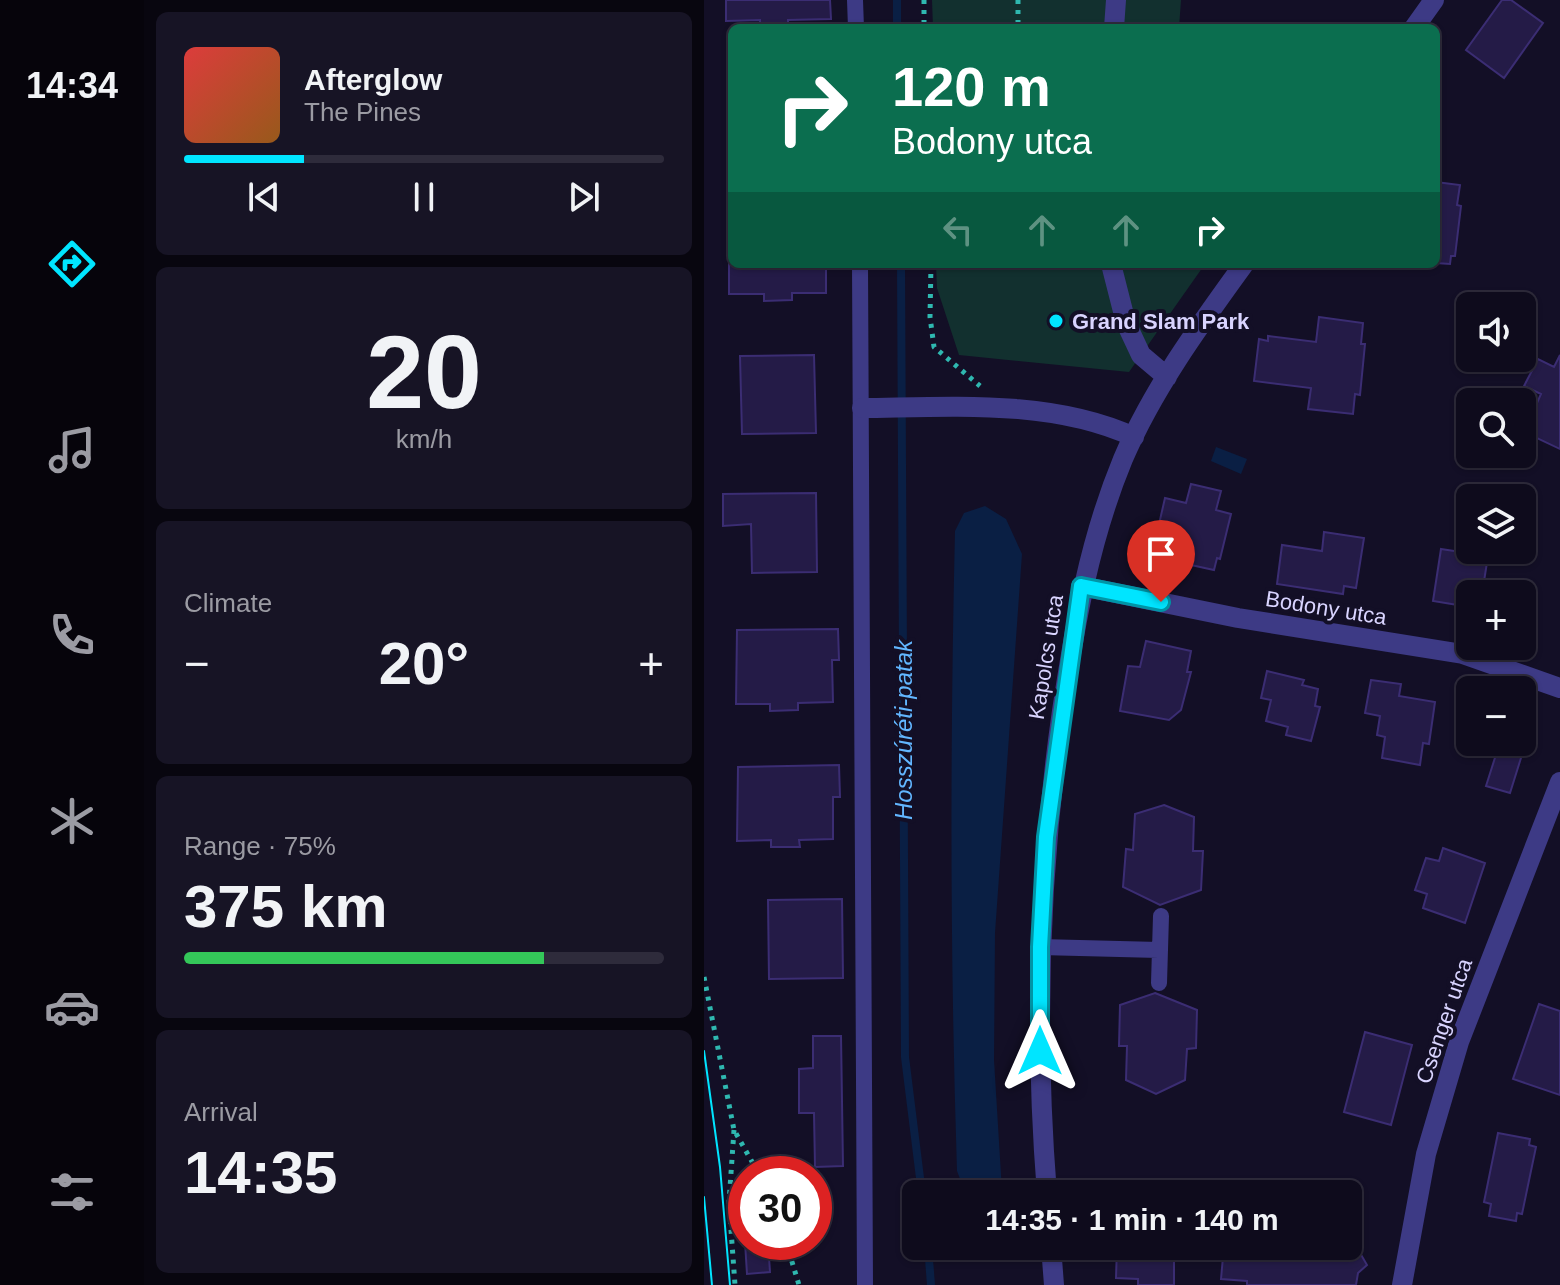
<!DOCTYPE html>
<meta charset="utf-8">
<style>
:root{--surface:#0e0b1c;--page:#171425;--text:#f1f3f6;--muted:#9b9ba3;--line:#2e2b3b;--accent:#00e5ff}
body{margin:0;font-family:Arial,sans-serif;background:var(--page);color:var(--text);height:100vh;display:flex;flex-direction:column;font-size:30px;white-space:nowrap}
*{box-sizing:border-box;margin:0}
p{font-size:26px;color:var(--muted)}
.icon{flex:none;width:44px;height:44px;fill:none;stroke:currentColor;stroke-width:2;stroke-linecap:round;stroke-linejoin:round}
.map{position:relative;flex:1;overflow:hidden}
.details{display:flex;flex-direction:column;gap:12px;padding:12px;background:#08060f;width:560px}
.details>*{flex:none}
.top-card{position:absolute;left:24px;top:24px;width:712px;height:244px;border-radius:12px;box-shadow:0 2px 6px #0004,0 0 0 2px var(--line);background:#0b6e4f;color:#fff;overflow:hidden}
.buttons{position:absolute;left:752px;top:292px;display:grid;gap:16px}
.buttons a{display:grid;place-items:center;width:80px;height:80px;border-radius:12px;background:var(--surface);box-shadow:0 2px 6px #0004,0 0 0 2px var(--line);font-size:40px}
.speed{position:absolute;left:24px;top:1156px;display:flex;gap:16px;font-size:40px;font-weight:700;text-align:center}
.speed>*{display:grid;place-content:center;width:104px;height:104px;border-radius:50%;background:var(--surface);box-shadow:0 2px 6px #0004,0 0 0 2px var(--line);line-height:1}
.speed .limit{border:12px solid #d22;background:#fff;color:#111}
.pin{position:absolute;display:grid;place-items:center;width:68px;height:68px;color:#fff;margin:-82px -34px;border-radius:50% 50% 50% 0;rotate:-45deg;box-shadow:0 0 8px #0007}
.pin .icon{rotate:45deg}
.me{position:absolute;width:88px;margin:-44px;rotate:0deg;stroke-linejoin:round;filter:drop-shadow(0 0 6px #0008)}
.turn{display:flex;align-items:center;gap:28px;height:168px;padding:0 32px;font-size:36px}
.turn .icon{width:104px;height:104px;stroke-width:2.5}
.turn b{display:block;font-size:56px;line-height:68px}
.lanes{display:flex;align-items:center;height:76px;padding:0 32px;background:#0003;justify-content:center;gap:40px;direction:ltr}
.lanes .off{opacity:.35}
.big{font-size:60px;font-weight:600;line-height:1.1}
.details .widget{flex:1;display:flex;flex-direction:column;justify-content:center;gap:12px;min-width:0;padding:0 28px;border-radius:12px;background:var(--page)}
.details .dial{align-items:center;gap:0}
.dial b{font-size:104px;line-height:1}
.song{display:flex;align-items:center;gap:24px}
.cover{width:96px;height:96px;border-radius:12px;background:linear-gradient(135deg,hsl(0 70% 55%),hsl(30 70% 35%))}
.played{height:8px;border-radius:4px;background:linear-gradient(90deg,var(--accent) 25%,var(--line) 25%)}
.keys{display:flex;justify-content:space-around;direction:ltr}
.heat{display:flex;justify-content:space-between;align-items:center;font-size:44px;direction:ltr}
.charge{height:12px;border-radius:6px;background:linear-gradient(90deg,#34c759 75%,var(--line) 0)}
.trip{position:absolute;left:198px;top:1180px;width:460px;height:80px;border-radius:12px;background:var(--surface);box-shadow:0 2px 6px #0004,0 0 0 2px var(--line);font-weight:600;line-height:80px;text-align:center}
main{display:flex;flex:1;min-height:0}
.dock{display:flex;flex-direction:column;width:144px;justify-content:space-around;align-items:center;background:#06040b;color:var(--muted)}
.dock .icon{width:56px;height:56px}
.dock .selected{color:var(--accent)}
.dock b{font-size:36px;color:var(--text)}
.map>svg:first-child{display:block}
.green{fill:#12302f}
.water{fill:#0a1f44}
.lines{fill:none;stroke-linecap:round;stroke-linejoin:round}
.stream{stroke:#0a1f44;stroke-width:8}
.building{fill:#241b47;stroke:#3b2d73;stroke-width:2}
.path{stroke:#2fb8b0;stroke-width:5;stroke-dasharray:4 6;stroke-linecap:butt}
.lane{stroke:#3d3a85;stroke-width:16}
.street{stroke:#3d3a85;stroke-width:20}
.tram{stroke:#00e5ff;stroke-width:2}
.route-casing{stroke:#0095a6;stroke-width:20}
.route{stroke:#00e5ff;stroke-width:14}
.poi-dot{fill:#00e5ff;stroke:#130f26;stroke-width:3}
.labels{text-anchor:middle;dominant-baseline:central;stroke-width:8;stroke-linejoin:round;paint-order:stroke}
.poi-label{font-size:22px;font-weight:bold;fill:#d9d4ff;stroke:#130f26;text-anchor:start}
.street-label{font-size:22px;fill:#d9d4ff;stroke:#130f26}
.water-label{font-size:24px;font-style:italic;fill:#62b6ff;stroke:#130f26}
</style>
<main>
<nav class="dock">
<b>14:34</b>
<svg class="icon selected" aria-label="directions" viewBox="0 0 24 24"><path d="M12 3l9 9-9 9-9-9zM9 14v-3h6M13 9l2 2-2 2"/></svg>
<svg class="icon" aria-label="music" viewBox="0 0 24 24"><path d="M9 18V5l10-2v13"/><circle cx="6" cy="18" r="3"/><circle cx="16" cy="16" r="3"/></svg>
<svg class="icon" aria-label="phone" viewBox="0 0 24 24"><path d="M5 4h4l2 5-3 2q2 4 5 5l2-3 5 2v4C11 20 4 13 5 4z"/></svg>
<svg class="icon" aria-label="climate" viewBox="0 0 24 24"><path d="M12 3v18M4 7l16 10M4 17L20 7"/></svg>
<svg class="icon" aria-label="car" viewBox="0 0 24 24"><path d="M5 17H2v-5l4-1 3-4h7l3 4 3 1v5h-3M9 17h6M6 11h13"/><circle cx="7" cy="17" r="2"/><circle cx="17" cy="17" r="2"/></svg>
<svg class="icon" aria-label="filters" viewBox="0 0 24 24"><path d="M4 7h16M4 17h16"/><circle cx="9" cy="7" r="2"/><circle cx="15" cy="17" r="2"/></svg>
</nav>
<section class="details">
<div class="widget">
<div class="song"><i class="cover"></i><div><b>Afterglow</b><p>The Pines</p></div></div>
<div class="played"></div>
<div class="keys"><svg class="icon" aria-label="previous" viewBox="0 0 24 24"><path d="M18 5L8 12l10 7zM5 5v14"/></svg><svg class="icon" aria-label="pause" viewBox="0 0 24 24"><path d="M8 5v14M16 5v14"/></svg><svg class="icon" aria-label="next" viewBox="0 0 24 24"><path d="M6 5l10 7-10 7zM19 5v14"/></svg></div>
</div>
<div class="widget dial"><b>20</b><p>km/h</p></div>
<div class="widget"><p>Climate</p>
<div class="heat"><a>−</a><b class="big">20°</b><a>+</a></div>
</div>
<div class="widget"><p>Range · 75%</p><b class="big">375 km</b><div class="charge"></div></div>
<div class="widget"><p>Arrival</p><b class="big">14:35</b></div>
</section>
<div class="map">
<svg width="856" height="1285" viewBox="0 0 856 1285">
<rect width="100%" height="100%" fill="#130f26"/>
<!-- green -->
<path class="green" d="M228 0H477L475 28H229Z
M232 264H501L425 372 255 355 233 288Z"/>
<!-- water -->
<path class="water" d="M512 447 543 459 537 474 507 461Z
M281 506 302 519 318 554 291 933 290 1060 298 1191 296 1194H262L253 1171C246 957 246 745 251 531L260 513Z"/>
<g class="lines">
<!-- stream -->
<path class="stream" d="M193 0V28
M197 264 201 1057 218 1194
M224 1246 227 1285"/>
</g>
<!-- building -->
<path class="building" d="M22 0H126L127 19 84 20V27L56 28V20L22 21Z
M798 0H807L839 23 800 78 762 50Z
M732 182 756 185 753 205 757 206 751 256H747L746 264 732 263Z
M25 264H122V293H88V300L60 301V294H25Z
M615 317 659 323 657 344H661L656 395 651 394 649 414 604 409 607 388 550 381 555 339 564 341V336L612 342Z
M110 355 112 433 38 434 36 356Z
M856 355V449L820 432 837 394 820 386 834 359 850 367Z
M487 484 517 491 512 510 527 514 516 559 513 558 510 570 464 560 469 537 453 533 461 498 482 503Z
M112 493 113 572 48 573 47 524 19 526V494Z
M620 532 660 538 652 588 640 586 639 594 573 584 578 545 618 551Z
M737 549 784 556 778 594H766V607L729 601Z
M134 629 135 660H128L129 702 94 703V710L66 711V704H32L33 630Z
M442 641 487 651 483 672H487L477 710 465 720 416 711 424 666 436 667Z
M563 671 600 680 598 685 614 689 611 706 616 707 607 741 582 735 584 727 562 721 567 700 557 698Z
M667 680 697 684 695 696 731 702 725 744 719 743 716 765 678 758 681 737 673 735 676 716 661 713Z
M796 742H822L806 793 782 786Z
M135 765 136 797H129V839L95 840 96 847H67V840L33 841 34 767Z
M460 805 490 817 489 851H499L497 890 456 905 419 887 422 849 429 850 431 814Z
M739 848 781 863 761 923 719 908 723 894 711 890 722 858 735 861Z
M138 899 139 978 65 979 64 900Z
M451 993 493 1010 492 1048 483 1049 481 1080 452 1094 422 1080 423 1046H415L416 1005Z
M835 1004 856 1011V1095L809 1079Z
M661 1032 708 1045 687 1125 640 1112Z
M109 1036H137L139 1166 111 1167 110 1113H95V1069L109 1068Z
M794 1133 826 1139 825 1145 832 1147 818 1214 813 1213 812 1221 785 1216 787 1204 780 1202Z
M41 1242H64L66 1272 43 1274Z
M413 1246H470V1285H434V1279L412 1278Z
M520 1246H652L663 1265 654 1273 652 1285H543V1281L517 1279Z"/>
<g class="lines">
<!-- path -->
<path class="path" d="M220 0V28
M314 0V28
M227 264 226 317 230 347 276 386
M0 977 30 1130 55 1174
M30 1130 25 1202 31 1285
M82 1242 95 1285"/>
<!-- lane -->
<path class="lane" d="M151 0 152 28
M156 264 161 1285
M336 947 455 950
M455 983 457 916"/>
<!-- street -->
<path class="street" d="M410 28 412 0
M710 28 730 0
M407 264 422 323 437 355 463 377
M158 408C247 407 348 399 430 437
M377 586 534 618 759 654 856 688
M343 1194C330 1032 335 872 358 711 371 624 385 541 419 459 449 389 495 326 540 264
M347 1246 350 1285
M698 1285 722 1154 755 1042 856 782"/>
<!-- tram -->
<path class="tram" d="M0 1051 16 1167 26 1285
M0 1197 8 1285"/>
</g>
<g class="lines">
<defs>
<path id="route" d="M336 1051V947L342 837 377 586 457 602"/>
</defs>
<!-- route casing -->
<use href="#route" class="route-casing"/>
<!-- route -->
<use href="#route" class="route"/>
</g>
<!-- markers -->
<circle class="poi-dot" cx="352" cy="321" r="8"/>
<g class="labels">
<!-- poi labels -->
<g class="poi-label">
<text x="368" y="321">Grand Slam Park</text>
</g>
<!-- street labels -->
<g class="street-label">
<text transform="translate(622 608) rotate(9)">Bodony utca</text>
<text transform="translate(342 657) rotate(-81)">Kapolcs utca</text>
<text transform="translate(740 1021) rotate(-71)">Csenger utca</text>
</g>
<!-- water labels -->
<g class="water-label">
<text transform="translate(199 730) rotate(-90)">Hosszúréti-patak</text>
</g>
</g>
</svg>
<div class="buttons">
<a><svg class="icon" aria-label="sound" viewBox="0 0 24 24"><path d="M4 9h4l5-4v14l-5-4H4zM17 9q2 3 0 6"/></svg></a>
<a><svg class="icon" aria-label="search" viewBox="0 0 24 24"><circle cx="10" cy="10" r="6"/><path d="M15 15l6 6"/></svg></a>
<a><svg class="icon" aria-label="layers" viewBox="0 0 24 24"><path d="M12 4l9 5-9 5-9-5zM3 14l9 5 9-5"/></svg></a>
<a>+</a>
<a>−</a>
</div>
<div class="speed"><div class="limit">30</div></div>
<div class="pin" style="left:457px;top:602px;background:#d93025"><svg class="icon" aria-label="arrive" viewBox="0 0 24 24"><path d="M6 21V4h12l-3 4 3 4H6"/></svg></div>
<svg class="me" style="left:336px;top:1051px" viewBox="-20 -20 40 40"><path d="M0-17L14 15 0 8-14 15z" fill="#00e5ff" stroke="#fff" stroke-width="4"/></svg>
<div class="trip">14:35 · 1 min · 140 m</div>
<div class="top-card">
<div class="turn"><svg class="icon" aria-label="right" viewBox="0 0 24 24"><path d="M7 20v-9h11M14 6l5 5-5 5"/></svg><div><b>120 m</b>Bodony utca</div></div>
<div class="lanes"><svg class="icon off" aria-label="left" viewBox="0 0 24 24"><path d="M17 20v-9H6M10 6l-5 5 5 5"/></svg><svg class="icon off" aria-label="ahead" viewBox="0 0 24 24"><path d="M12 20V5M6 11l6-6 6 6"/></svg><svg class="icon off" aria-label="ahead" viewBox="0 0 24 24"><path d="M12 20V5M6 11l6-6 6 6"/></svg><svg class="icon" aria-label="right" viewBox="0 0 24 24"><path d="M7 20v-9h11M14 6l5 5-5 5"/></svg></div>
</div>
</div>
</main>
